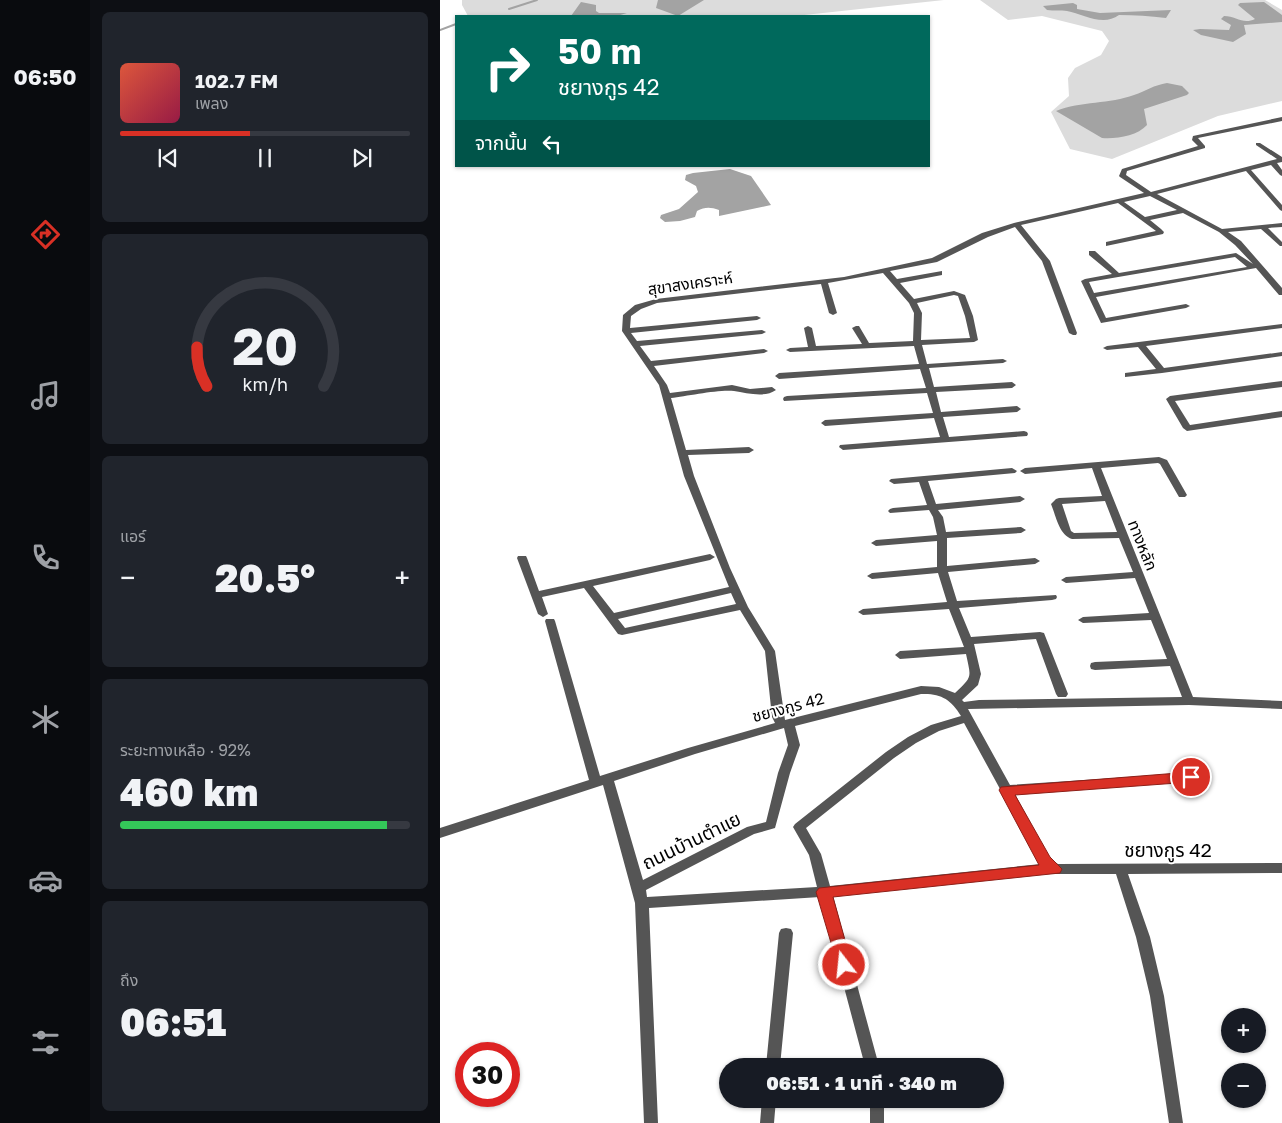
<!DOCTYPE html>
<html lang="th">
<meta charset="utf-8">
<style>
:root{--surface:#171b24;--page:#20242c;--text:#f1f3f6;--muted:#9ea1a6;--line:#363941;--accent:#d93025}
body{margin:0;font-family:"Golos Text","Noto Sans Thai",sans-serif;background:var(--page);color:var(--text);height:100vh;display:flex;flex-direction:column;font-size:19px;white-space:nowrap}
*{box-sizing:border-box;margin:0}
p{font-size:16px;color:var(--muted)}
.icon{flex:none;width:28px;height:28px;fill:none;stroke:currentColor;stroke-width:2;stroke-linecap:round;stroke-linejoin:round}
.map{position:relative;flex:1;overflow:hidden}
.drawer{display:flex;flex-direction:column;gap:12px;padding:12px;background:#0d0f14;width:350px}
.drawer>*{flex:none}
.hud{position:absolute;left:15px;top:15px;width:475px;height:152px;border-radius:0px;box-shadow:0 1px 4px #0004;background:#00695c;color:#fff;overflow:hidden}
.tools{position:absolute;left:781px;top:1008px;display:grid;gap:10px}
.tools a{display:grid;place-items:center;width:45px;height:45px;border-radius:50%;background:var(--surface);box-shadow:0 1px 4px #0004;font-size:25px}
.speed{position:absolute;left:15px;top:1042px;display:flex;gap:10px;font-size:25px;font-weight:700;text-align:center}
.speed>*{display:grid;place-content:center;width:65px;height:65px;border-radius:50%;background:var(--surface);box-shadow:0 1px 4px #0004;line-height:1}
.speed .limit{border:8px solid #d22;background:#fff;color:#111}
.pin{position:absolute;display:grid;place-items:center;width:42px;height:42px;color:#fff;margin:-21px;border:2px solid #fff;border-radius:50%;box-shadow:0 1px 5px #0007}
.me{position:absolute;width:55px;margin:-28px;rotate:344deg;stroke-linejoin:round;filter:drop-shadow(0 0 4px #0008)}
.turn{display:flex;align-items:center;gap:18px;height:105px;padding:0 20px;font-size:22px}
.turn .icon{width:65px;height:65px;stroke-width:2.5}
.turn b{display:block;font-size:35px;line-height:42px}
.then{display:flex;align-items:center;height:48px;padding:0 20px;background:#0003;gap:10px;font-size:19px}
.big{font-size:38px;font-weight:800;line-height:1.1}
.drawer .card{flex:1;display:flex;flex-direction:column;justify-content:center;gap:8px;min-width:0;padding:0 18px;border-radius:8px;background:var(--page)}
.drawer .dial{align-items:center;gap:0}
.dial svg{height:130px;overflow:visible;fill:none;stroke:var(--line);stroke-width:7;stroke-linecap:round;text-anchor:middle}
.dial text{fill:var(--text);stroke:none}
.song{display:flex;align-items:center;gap:15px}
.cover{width:60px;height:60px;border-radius:8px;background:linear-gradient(135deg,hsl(10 70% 55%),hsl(340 70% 35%))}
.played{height:5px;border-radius:2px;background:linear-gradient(90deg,var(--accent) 45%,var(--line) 45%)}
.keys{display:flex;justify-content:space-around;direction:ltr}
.heat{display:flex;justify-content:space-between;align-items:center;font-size:28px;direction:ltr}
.charge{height:8px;border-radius:4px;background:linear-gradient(90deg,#34c759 92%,var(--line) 0)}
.trip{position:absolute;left:279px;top:1058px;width:285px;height:50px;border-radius:25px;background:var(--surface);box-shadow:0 1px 4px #0004;font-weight:800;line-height:50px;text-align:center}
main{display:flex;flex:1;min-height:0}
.dock{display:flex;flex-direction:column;width:90px;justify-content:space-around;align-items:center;background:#090b0e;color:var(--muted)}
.dock .icon{width:35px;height:35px}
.dock .active{color:var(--accent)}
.dock b{font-size:22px;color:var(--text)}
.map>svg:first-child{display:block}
.green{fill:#dcdcdc}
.water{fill:#a3a3a3}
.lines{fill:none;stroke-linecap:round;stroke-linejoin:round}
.stream{stroke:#a3a3a3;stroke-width:2}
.street{fill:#555;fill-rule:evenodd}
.route{fill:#d93025;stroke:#8d1f18}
.labels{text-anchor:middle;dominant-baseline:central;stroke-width:4;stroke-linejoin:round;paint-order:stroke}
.street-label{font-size:16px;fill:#000;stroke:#fff}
.near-street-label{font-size:19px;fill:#000;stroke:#fff}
</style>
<main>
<nav class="dock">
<b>06:50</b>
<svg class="icon active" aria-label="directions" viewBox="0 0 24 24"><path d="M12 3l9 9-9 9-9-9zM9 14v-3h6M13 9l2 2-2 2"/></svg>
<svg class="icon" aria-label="music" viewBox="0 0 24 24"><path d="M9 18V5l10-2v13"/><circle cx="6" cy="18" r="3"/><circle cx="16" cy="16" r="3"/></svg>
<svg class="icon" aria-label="phone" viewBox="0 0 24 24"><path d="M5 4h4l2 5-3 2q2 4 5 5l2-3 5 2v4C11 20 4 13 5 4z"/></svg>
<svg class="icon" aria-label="climate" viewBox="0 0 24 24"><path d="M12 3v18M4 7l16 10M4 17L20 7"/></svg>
<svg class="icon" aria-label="car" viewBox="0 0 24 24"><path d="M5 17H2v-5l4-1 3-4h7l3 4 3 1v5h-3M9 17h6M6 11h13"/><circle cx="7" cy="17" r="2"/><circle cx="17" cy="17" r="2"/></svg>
<svg class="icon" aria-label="filters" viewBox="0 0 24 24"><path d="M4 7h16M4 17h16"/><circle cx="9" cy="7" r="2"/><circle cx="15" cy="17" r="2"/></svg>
</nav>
<section class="drawer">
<div class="card">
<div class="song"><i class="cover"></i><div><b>102.7 FM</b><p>เพลง</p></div></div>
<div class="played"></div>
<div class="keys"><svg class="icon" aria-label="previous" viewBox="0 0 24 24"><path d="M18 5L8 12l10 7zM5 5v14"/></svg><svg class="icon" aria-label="pause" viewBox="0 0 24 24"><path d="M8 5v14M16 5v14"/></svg><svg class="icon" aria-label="next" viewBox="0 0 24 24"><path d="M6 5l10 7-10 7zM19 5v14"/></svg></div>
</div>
<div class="card dial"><svg viewBox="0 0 100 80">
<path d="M14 69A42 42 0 1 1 86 69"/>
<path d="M14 69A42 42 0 0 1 8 45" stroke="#d93025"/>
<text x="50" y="56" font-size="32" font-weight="700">20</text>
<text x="50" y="72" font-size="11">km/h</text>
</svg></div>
<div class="card"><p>แอร์</p>
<div class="heat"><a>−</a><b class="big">20.5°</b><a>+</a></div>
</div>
<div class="card"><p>ระยะทางเหลือ · 92%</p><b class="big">460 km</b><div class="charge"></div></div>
<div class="card"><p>ถึง</p><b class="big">06:51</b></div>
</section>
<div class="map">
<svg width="842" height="1123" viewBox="0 0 842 1123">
<rect width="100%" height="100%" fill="#fff"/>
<!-- green -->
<path class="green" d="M22 0H504L355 16H28L22 5Z
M540 0H825L842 10V101L778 116 672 159 630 149 611 112 629 96 628 78 635 68 661 55 669 41 662 31 602 16 568 20Z"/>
<!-- water -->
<path class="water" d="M218 0H264L238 16 216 8Z
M141 2 156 5V11L159 13H187L177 16H131Z
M824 2 842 15V22L804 25 806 34 793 42 761 35 753 30 760 29 789 30 791 25 781 19 784 16C796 16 803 25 815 19L798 5 800 3Z
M633 3 637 5V9L660 13 731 10 726 18C710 16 695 15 679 15 663 27 643 14 627 11 621 10 614 11 607 10L603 6Z
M727 83 742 86 749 93 747 95 704 109 707 125C697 136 677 139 662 138L616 111C641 101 670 104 694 95 706 91 714 85 727 83Z
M290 169 311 176 331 205 279 216V210C270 207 265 207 257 211L255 217 240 221 225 222 220 218 221 215 239 209 258 192 256 186 245 180 246 175 253 173Z"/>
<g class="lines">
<!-- stream -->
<path class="stream" d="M69 9 97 0
M0 30 16 24"/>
<!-- street -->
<path class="street" d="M842 117V121L758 138 765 146V148L687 171 686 175 711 192 837 159 816 145V143H820L842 157V162L837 163 842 170V176L840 175 831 165 811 170 842 205V211L840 210 806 171 717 194 782 229 842 223V227L828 228 842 242V246H840L821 229 788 232 801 241 842 288V295H839L816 268 656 297 666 318 746 304 750 306 746 308 661 323 641 281 645 279 672 274 649 255V251H655L679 273 796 253 813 264 795 245 779 232 743 213 710 220 721 229 724 232 723 234 666 246V242L716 231 678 203 581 225 610 261 637 333 636 335H633L629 333 602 261 575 227 548 237 497 262 450 271 457 279 502 271V275L460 283 474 299 514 291 525 295 533 316 538 340 534 342 482 345 487 364 563 359 567 361 563 363 489 368 494 387 572 382 576 385 572 388 496 392 501 412 577 406 581 409 577 412 503 417 509 437 584 431 587 432 588 434 587 436 403 450 399 447 400 445 500 437 494 418 385 426 381 423 385 420 493 413 487 393 344 401 343 399 344 397 347 396 486 388 480 369 339 379 335 376 339 373 479 364 474 346 350 352 346 350 350 348 368 347 364 328 368 326 372 328 376 346 422 344 412 328 416 326H419L429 343 473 341 474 313 469 303 443 273 388 283 397 313 393 315 389 313 381 284 217 303 201 309 191 316 190 328 317 316 321 318 317 320 191 333 197 341 322 330 326 332 322 334 200 346 211 361 324 349 328 351 324 353 214 366 227 385 230 393 292 385 310 389 332 387 336 390C325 398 307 393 294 391 280 389 247 396 231 398L246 450 309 447 314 450 309 453 248 455 254 476 290 568 308 607 335 651 345 720 481 686 499 687 515 693C533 676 531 678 526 654L460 659 455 655 460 651 524 647 509 609 423 615 418 612 423 609 507 602 498 573 432 579 427 576 432 573 497 567V541L436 546 431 543 436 540 497 535 493 517 489 510 450 513 448 511 450 509 453 508 487 505 479 482 454 484 449 481 451 479 572 468 577 471 575 473 488 481 496 504 580 496 585 499 580 502 498 510 503 517 506 532 581 527 586 530 581 533 507 538V566L595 558 600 561 595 564 508 572 517 601 616 595 617 597 616 599 612 600 519 608 531 637 600 632 604 633 628 694 626 697H618L616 694 596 639 534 644 541 674 538 685 522 700 524 702 539 700 742 697 730 666 655 670 651 669 650 666 651 663 655 662 727 659 711 620 643 623 638 620 643 617 709 613 695 578 626 583 621 580 626 577 693 572 679 538 632 539C619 535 616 516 611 504L616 499 619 498 662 496 652 468 585 474 580 471 585 468 719 457 727 460 747 495 745 497H739L720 464 718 463 661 468 753 697 842 701V709L749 705 528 709 570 785 751 773 755 774 757 777 755 780 751 781 575 794 609 858 618 864 842 863V873L688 874 710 937 724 996 743 1123H729L710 996 696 937 676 874H605L393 896 439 1066H425L380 897 209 908 218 1123H204L195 903 163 785 0 838V828L149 780 105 621 106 619H114L115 621 160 776 248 748 335 723 332 717 325 651 300 610 182 635 178 634 144 588 102 597 108 614 103 617 98 614 77 558 78 556H86L87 558 99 591 270 554 275 557 270 560 153 586 174 613 289 587 244 476 219 385 182 331 183 315 195 305 216 299 404 277 492 258 542 233 574 223 704 193 680 177 679 176 682 169 758 146 752 140 753 136ZM710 196 737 210 705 217 684 202ZM795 257 807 267 654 293 649 282ZM514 295 518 296 525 316 530 338 481 340 482 313 477 303ZM665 501 677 532 634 533 631 531 622 504ZM291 593 296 604 185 628 178 619ZM481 694C500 693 511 699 521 716L491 725 468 737 446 752 355 824 353 827 369 855 377 887 207 897 206 890 314 834 335 828 350 773 360 745 355 726ZM524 723 601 864 390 886 381 854 366 828 454 758 476 743 499 731ZM344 728 348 745 338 773 326 822 307 827 203 880 174 781 255 754Z
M842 324V328L706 346 724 368 842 352V356L722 373 685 377V373L716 369 698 347 667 350 663 348 667 346Z
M842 381V387L735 401 750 425 842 411V417L747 431 743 428 726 399 730 396Z
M346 928 351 929 353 933 340 1066H326L339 933 341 929Z
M322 1099H336L334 1123H320Z
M430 1099H444V1123H430Z"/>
</g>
<!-- route -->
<path class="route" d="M751 772 756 774 758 777 756 781 751 782 575 795 610 857 622 869 620 873 393 897 412 965 410 970 404 971 399 970 376 892 379 888 599 865 559 790 561 787Z"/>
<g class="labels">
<!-- street labels -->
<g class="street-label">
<text transform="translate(250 283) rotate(-8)">สุขาสงเคราะห์</text>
<text transform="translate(703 545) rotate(68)">ทางหลัก</text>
<text transform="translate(348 707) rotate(-15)">ชยางกูร 42</text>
</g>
<!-- near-street labels -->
<g class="near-street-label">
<text transform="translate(251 840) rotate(-26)">ถนนบ้านตำแย</text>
<text x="728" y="849">ชยางกูร 42</text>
</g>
</g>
</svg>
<div class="tools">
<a>+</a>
<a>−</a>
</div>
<div class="speed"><div class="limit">30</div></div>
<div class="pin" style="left:751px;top:777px;background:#d93025"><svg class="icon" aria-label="arrive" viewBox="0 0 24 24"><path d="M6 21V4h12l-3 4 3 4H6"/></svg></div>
<svg class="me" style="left:404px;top:965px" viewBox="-20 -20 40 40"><circle r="17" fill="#d93025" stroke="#fff" stroke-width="3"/><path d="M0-11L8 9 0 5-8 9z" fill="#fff"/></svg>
<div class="trip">06:51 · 1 นาที · 340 m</div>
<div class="hud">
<div class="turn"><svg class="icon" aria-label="right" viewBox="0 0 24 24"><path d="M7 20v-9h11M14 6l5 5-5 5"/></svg><div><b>50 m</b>ชยางกูร 42</div></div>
<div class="then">จากนั้น<svg class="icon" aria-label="left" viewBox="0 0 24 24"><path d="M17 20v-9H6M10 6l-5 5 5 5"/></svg></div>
</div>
</div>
</main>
